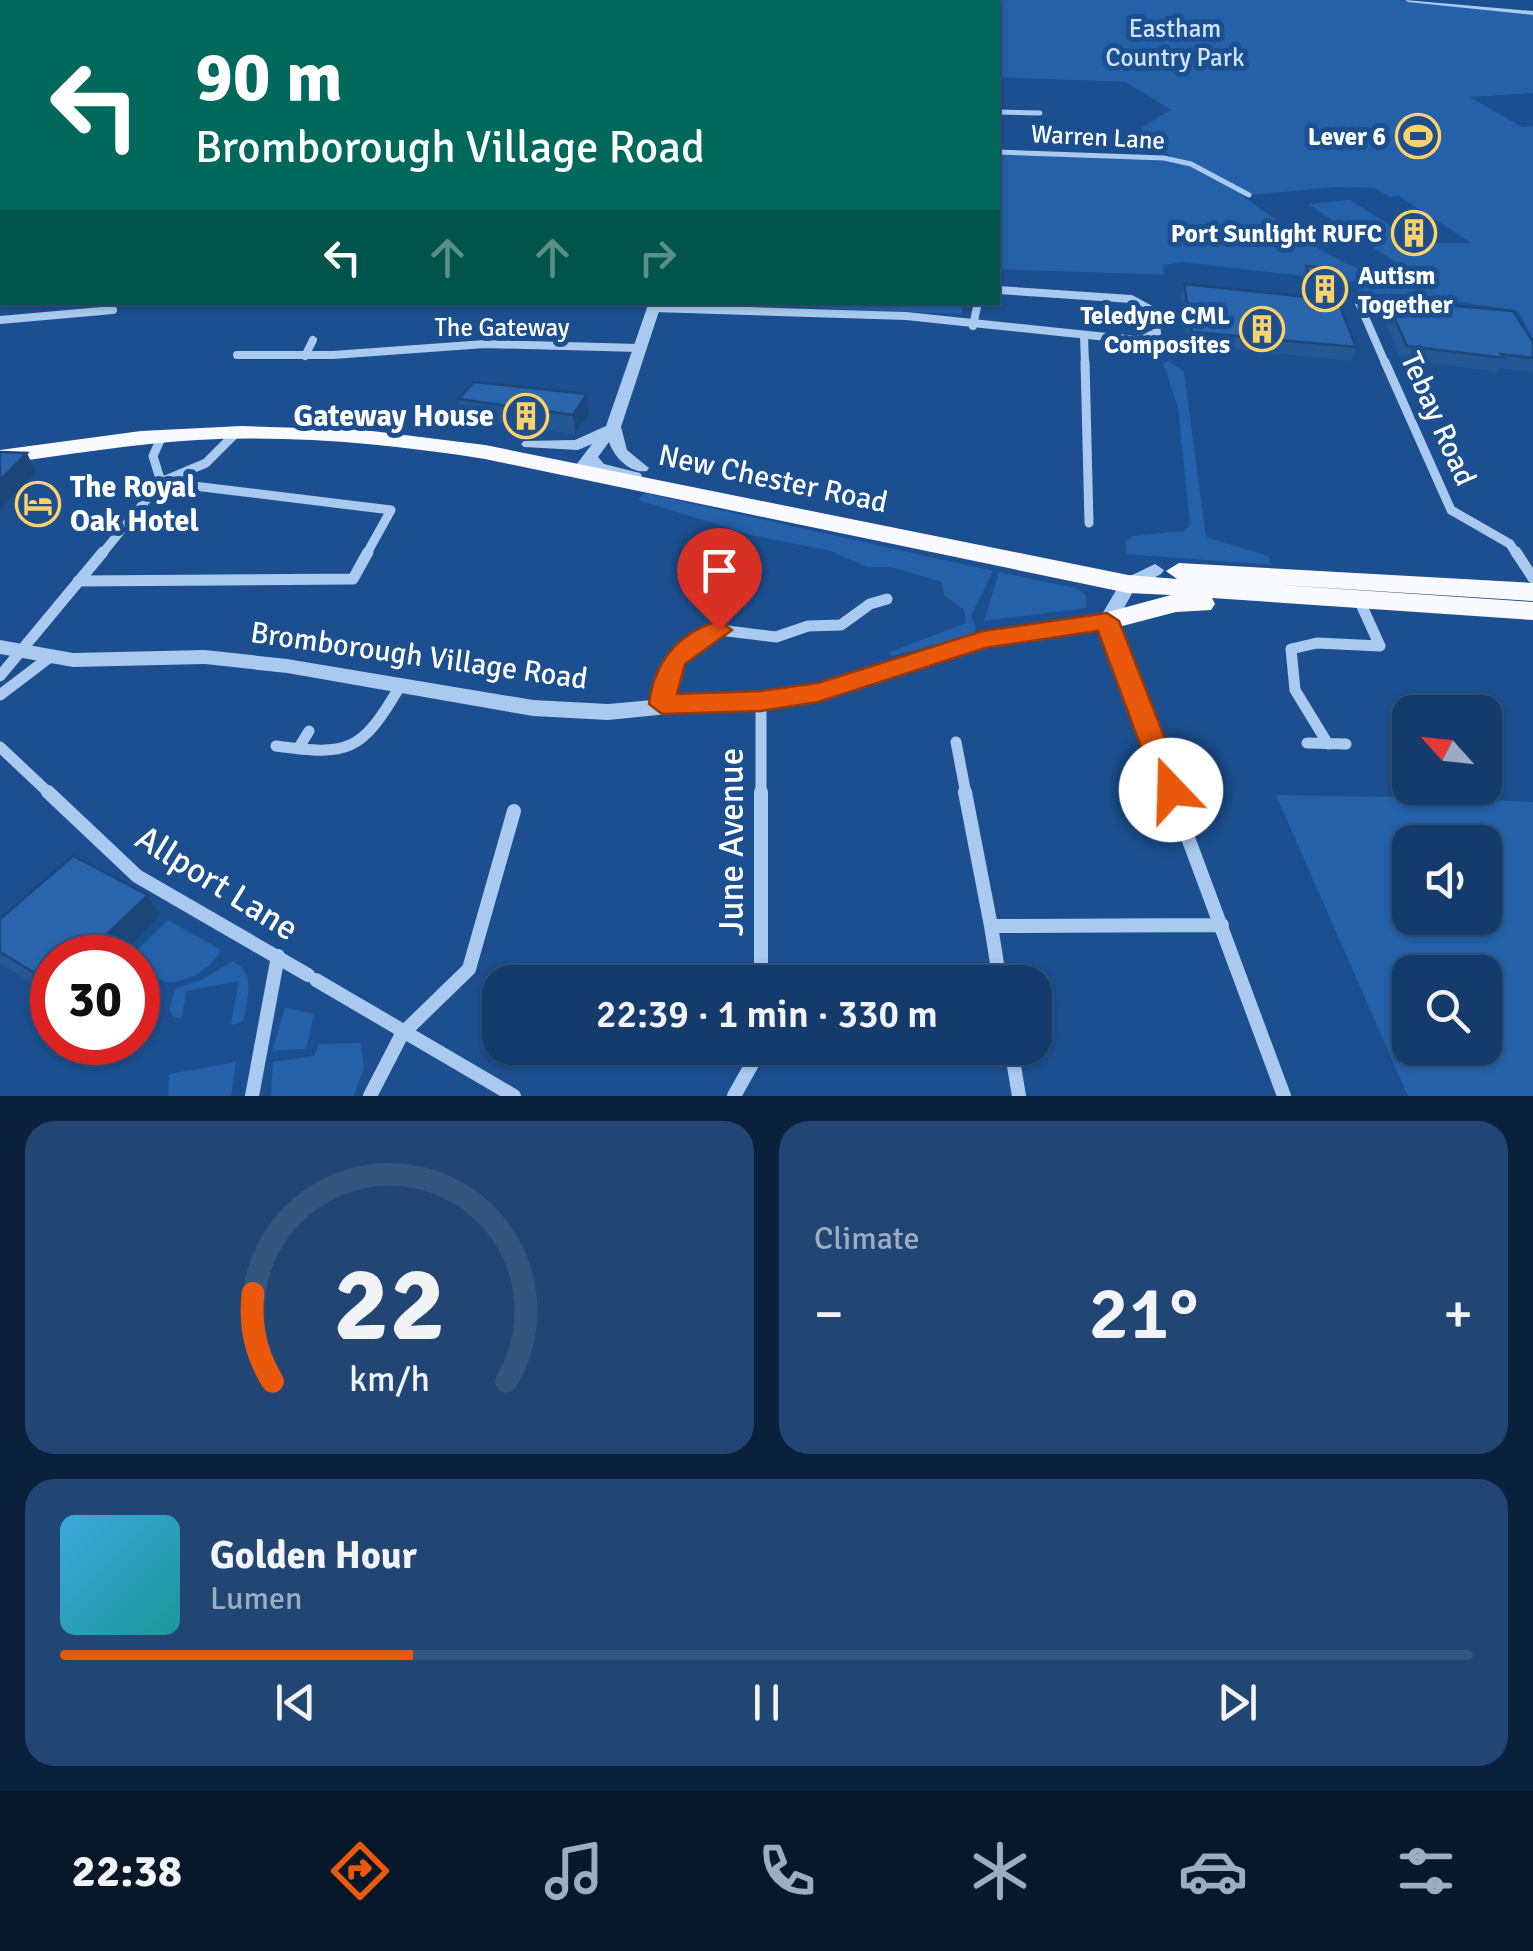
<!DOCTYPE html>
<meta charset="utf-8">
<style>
:root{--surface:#143b6b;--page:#214673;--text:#f1f3f6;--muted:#9dadc1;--line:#33557e;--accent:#ea580c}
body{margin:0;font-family:Signika,sans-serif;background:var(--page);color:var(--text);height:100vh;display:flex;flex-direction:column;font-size:38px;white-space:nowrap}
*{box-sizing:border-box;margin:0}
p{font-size:32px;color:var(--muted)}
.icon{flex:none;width:55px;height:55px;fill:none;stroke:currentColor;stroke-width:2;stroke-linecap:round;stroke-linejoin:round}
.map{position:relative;height:1096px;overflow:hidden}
.side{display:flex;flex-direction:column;gap:25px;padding:25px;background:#0b203b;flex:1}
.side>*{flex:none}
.hud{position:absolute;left:0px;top:0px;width:1000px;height:305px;box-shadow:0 2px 8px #0004,0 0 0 2px var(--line);background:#00695c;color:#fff;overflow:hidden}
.needle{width:65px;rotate:297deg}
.fabs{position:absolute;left:1392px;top:695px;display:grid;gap:20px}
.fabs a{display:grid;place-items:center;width:110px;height:110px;border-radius:20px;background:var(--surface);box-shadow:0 2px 8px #0004,0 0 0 2px var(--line);font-size:50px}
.speed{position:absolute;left:30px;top:935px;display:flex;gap:20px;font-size:50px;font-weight:700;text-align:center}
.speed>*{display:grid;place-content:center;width:130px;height:130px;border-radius:50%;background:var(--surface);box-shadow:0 2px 8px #0004,0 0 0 2px var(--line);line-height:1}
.speed .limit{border:15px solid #d22;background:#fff;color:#111}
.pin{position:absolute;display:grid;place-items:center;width:85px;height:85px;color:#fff;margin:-102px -42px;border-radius:50% 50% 50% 0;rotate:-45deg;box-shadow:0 0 10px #0007}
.pin .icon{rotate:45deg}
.me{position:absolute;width:110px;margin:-55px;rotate:339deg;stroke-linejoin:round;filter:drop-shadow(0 0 8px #0008)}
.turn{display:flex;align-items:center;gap:35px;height:210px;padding:0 30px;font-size:45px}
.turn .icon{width:130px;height:130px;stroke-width:2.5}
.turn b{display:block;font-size:70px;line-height:85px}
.lanes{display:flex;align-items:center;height:95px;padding:0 30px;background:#0003;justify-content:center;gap:50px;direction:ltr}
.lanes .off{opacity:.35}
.big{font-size:75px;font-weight:600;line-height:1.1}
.side .widget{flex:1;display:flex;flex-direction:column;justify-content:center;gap:15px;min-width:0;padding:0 35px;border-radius:30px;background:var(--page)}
.side .dial{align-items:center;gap:0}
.dial svg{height:260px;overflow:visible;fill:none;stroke:var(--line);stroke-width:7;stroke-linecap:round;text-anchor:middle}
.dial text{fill:var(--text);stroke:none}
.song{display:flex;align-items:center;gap:30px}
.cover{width:120px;height:120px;border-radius:15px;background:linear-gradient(135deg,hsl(200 70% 55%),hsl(180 70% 35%))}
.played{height:10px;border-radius:5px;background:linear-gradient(90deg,var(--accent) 25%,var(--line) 25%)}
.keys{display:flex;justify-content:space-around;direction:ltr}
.heat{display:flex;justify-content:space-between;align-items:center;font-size:55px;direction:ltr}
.side .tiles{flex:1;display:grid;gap:25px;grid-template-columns:1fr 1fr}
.widget:last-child{grid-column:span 2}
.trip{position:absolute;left:482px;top:965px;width:570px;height:100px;border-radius:30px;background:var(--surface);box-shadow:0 2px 8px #0004,0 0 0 2px var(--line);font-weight:600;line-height:100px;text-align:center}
.tabs{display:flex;height:160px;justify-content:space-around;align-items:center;background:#08182b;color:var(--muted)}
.tabs .icon{width:70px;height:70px}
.tabs .selected{color:var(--accent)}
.tabs b{font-size:45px;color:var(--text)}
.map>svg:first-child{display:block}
.green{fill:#2461a8;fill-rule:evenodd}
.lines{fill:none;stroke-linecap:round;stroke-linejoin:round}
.minor-far4{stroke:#a9c9ee;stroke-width:5}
.minor-far3{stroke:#a9c9ee;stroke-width:8}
.minor-far2{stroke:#a9c9ee;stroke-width:9}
.minor-far1{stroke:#a9c9ee;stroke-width:11}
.minor{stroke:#a9c9ee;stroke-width:14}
.tertiary{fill:#a9c9ee;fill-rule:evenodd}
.trunk{fill:#f8faff;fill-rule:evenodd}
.wall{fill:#245895}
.shaded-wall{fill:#1d4779}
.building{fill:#2a66ad;stroke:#1d4779;stroke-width:2.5}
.route{fill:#ea580c;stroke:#983908;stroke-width:2.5}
.labels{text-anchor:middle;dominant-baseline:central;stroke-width:10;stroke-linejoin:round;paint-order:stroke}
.far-park-label{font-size:25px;fill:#cfe3fa;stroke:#1b4f8f}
.far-poi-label{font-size:25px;font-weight:bold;fill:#fff;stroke:#1b4f8f;text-anchor:end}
.far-street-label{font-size:25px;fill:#fff;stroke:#1b4f8f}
.poi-label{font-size:30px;font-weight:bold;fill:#fff;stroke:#1b4f8f;text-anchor:end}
.street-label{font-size:30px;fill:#fff;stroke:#1b4f8f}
.near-street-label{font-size:35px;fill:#fff;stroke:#1b4f8f}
</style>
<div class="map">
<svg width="1533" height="1096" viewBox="0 0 1533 1096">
<rect width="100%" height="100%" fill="#1b4f8f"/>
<!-- green -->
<path class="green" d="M819 0H1398L1533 15V93L1470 97 1522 127 1533 126V339L1518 311 1407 294H1361L1354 282 1183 262 1163 265 1164 275 998 269V153L1172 158 1140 128 1171 110 1126 82 998 77V2ZM1334 187 1374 188 1389 197 1399 196 1471 243H1418L1350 200 1308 204 1416 276C1352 285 1293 229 1242 196Z
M962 302V314L700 303V302Z
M1169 361 1184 372 1206 537 1268 556 1272 565 1126 554V542L1132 536 1184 531 1190 525 1178 407 1163 363Z
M644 493 993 571 971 616 976 629 972 635 892 656 890 652 966 623 964 610 944 595 942 582 891 567H867L831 551 751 535 638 500Z
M999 572 1076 588 1086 595V608L984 621Z
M1410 764V788H1435L1441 798 1533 802V1096H1408L1276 795 1396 797 1391 777ZM1410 842H1485V918H1410ZM1410 972H1485V1048H1410Z
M168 920 221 950C211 971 177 991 154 977 144 972 141 960 137 950Z
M233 961C257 975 247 997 243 1022L231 1025 239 981 186 991 182 1018 174 1017 169 1010 175 989 203 979Z
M285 1008 314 1014 306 1049 272 1051Z
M361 1043 364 1068 354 1096H271L273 1062 314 1056 319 1044Z
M236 1062 231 1096H168L169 1074Z"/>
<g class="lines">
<!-- minor-far4 -->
<path class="minor-far4" d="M516 2 523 0
M998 112 1040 113
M998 152 1164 158 1191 164 1249 195"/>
<!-- minor-far3 -->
<path class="minor-far3" d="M1359 303 1386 365
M654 308 906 316 1136 340 1157 333 1155 312 1131 299 998 290
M0 320 113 310
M973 326 978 302
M1084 335 1085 365
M237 355H333L485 344 639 348
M305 356 313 340"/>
<!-- minor-far2 -->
<path class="minor-far2" d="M1085 362 1089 523
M1385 362 1451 510 1510 544 1517 555
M161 482 153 456 162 436
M161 482 391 510 366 555
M101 555 161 482 206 463 235 434
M739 555 746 547"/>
<!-- minor-far1 -->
<path class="minor-far1" d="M1516 552 1533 578
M78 581 353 579 368 552
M1107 621 1172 794
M719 630 715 592 742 569 738 556 741 552
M0 676 103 552
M0 695 50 657
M761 701V794
M662 704C668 667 687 648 719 630L776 637 808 626 841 625 870 604 887 599
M956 742 966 794
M1307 743 1346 744
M1328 744 1295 690 1291 649 1317 643 1380 646 1360 602
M276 746C349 756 361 752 399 688
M0 747 50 794
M298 749 309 731"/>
<!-- minor -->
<path class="minor" d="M48 792 137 876 308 975
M761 792V982
M965 792 991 926 1222 925
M1171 792 1284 1096
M991 926 1000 982
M316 980 514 1096
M1011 1048 1019 1096
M252 1096 278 956
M370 1096 402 1034 469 969 514 811
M734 1096 761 1048"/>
<!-- tertiary -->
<path class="tertiary" d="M1405 0 1533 11V15L1408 2Z
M0 1 4 2H5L0 5Z
M0 118H2V124H0Z
M649 302H662L621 427 627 450 649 468 647 471C630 474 614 457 609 442L598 457 604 464 640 473 642 476 640 479 634 481 590 468H578L576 465 592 444 578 450 524 447 521 444 524 441 575 440 606 426Z
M1155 564 1164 570 1161 574 1135 588 1114 626 984 646 819 699 608 720 533 716 287 673 205 664 73 667 0 654V640L73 653 205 650 287 659 533 700 608 704 819 685 983 633 1101 616 1122 580Z"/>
<!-- trunk -->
<path class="trunk" d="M242 426 364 430 485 445 1128 575 1177 579 1166 571 1179 563 1533 583V601L1265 584 1533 602V620L1212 598 1215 604 1211 610 1176 612 1107 630 1097 627 1093 621 1097 615 1171 595 1128 593 485 459C390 444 293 435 197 440 130 444 66 455 0 464V450L141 431Z"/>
</g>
<!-- wall -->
<path class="wall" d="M1306 266 1356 347 1351 361 1188 345 1181 297 1184 284 1308 297 1302 279Z
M1386 300 1533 342V372L1499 368 1497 372 1401 359 1381 313Z
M587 394 589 413 575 434 462 418 459 399Z
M148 895 160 915 118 958H52V994L0 964V919Z"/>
<!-- shaded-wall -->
<path class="shaded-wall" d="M451 0H468L466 2H448Z
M0 181 2 187V197L0 199Z
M587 394 589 413 575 434 573 415Z
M27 453 36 472 0 510V480Z
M148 895 160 915 118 958H82Z"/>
<!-- building -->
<path class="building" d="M275 0H451L448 2H271Z
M596 0H725L724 2H593Z
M0 39H2V52L0 53Z
M0 56H2V97H0Z
M1306 266 1325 268 1356 347 1192 332 1184 284 1318 298Z
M1386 300 1513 311 1533 342V358L1501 354 1504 358 1407 346Z
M474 382 587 394 573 415 459 399Z
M0 452 27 453 0 480Z
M73 856 148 895 82 958H52V983L0 952V919Z"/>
<!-- route -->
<path class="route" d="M1107 613 1119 621 1185 790 1181 798H1161L1157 790 1098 631 985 648 818 702 761 711 662 714 649 704C654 663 677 633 719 621L732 630 685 664 677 694 761 691 818 683 983 631Z"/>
<!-- icons -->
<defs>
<symbol id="stadium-ring" viewBox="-11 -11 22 22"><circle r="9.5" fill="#1b4f8f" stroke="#ffd166" stroke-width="1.5"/><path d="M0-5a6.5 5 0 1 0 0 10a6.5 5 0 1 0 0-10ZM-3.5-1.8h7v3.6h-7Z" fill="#ffd166"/></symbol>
<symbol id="building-ring" viewBox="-11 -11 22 22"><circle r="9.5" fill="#1b4f8f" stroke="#ffd166" stroke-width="1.5"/><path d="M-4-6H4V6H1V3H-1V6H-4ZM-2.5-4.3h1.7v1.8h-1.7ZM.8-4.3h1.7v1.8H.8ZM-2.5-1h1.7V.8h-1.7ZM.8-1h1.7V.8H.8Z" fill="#ffd166"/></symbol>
<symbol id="hotel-ring" viewBox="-11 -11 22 22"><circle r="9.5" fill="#1b4f8f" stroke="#ffd166" stroke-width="1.5"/><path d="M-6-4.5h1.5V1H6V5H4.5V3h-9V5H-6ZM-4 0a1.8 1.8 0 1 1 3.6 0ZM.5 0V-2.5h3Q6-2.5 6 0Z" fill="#ffd166"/></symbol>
</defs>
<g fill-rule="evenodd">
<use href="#stadium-ring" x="1393" y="111" width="50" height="50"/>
<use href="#building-ring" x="1389" y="208" width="50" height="50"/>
<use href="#building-ring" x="1300" y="264" width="50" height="50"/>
<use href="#building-ring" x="1237" y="304" width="50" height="50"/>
<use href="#building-ring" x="501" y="391" width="50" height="50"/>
<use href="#hotel-ring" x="13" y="479" width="50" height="50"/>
</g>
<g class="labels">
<!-- far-park labels -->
<g class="far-park-label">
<text x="1175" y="28">Eastham<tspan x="1175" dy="29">Country Park</tspan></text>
</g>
<!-- far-poi labels -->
<g class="far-poi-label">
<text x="1386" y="136">Lever 6</text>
<text x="1382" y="233">Port Sunlight RUFC</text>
<text x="1358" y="275" text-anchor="start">Autism<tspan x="1358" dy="29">Together</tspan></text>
<text x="1230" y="315">Teledyne CML<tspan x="1230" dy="29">Composites</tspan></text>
</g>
<!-- far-street labels -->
<g class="far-street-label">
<text transform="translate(1098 137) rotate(3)">Warren Lane</text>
<text x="502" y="327">The Gateway</text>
</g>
<!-- poi labels -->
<g class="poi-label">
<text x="494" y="416">Gateway House</text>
<text x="70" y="487" text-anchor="start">The Royal<tspan x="70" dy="34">Oak Hotel</tspan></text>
</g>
<!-- street labels -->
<g class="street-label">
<text transform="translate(1438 419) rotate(66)">Tebay Road</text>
<text transform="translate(773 479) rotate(12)">New Chester Road</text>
<text transform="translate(419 656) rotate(8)">Bromborough Village Road</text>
</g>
<!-- near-street labels -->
<g class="near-street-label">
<text transform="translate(731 842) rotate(-90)">June Avenue</text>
<text transform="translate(217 883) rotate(32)">Allport Lane</text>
</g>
</g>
</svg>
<div class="fabs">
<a><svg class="needle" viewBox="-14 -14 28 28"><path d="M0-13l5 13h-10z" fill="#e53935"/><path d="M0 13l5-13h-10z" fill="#9dadc1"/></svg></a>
<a><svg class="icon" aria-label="sound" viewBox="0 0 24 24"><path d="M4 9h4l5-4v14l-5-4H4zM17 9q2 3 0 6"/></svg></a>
<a><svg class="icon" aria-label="search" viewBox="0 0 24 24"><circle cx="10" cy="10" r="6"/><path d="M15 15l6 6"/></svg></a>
</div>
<div class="speed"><div class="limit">30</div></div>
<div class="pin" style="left:719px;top:630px;background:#d93025"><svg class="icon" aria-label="arrive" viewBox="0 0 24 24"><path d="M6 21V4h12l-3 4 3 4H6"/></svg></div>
<svg class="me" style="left:1171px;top:790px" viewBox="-20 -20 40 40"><circle r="19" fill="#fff"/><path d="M0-13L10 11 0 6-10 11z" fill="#ea580c"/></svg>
<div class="trip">22:39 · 1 min · 330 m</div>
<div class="hud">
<div class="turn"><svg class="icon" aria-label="left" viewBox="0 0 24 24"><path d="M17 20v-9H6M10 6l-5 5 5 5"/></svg><div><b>90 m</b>Bromborough Village Road</div></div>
<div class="lanes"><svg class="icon" aria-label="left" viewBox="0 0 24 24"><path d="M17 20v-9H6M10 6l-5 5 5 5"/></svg><svg class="icon off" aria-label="ahead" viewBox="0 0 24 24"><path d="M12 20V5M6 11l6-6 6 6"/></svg><svg class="icon off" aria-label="ahead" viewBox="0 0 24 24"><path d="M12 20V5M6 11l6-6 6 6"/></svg><svg class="icon off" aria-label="right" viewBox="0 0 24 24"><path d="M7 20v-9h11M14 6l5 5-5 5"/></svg></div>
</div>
</div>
<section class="side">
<div class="tiles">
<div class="widget dial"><svg viewBox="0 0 100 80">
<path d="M14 69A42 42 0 1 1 86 69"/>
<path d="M14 69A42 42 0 0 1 8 42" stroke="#ea580c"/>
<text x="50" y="56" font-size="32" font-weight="700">22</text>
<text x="50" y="72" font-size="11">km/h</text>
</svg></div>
<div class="widget"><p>Climate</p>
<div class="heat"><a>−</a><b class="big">21°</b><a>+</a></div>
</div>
<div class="widget">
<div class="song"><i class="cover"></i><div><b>Golden Hour</b><p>Lumen</p></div></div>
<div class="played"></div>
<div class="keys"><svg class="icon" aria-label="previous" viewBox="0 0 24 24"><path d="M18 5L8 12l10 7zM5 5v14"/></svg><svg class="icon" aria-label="pause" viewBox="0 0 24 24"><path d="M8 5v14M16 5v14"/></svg><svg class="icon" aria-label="next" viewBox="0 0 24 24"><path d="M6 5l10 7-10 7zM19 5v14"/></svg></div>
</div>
</div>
</section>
<nav class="tabs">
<b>22:38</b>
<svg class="icon selected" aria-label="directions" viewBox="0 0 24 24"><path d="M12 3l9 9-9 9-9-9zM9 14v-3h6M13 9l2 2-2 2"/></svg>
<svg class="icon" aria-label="music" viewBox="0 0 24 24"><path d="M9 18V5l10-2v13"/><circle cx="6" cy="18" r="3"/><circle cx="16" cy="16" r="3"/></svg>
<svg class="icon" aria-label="phone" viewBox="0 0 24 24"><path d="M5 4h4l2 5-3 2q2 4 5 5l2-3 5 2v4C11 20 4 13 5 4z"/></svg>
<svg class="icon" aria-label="climate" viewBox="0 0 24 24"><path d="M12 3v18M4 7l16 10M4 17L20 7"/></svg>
<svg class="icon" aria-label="car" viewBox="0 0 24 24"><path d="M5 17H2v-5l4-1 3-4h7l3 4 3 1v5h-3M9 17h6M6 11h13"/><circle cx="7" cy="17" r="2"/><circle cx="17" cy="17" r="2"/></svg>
<svg class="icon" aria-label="filters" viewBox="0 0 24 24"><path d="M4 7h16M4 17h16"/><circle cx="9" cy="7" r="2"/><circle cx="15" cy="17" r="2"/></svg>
</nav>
